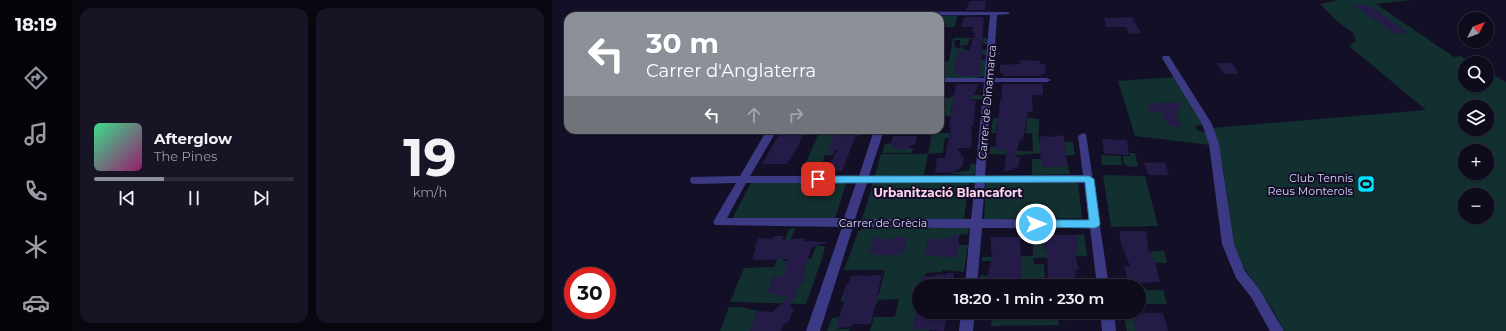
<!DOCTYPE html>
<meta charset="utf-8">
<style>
:root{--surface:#0e0b1c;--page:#171425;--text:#f1f3f6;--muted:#9b9ba3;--line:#2e2b3b;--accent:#8c9099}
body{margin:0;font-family:Montserrat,sans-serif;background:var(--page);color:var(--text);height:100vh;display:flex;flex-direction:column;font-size:15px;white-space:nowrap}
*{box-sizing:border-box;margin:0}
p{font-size:13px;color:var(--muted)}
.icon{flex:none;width:22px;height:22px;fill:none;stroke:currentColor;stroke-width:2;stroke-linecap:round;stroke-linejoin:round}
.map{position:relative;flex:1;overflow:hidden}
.side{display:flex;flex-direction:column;gap:8px;padding:8px;background:#08060f;width:480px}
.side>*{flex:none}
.hud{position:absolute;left:12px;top:12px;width:380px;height:122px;border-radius:12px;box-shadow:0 1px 3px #0004,0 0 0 1px var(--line);background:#8c9099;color:#fff;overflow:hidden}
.needle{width:26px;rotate:48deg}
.controls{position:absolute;left:906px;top:12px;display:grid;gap:8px}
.controls a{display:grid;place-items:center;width:36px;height:36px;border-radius:50%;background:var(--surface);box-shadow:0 1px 3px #0004,0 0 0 1px var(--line);font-size:20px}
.speed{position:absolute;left:12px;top:267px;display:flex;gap:8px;font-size:20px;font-weight:700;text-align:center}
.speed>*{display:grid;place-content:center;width:52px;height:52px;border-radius:50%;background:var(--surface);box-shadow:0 1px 3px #0004,0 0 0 1px var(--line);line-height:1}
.speed .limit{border:6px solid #d22;background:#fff;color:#111}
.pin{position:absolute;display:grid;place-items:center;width:34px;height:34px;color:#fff;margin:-17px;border-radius:8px;box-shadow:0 2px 6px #0006}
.me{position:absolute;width:44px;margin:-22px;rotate:90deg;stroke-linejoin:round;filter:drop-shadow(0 0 3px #0008)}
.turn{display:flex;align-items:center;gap:14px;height:84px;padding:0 16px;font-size:18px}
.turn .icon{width:52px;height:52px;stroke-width:2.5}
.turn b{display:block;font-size:28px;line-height:34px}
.lanes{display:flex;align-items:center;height:38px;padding:0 16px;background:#0003;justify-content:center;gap:20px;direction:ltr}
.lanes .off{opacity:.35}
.side .tile{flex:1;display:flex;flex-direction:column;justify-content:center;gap:6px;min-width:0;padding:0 14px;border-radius:12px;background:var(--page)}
.side .dial{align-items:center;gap:0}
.dial b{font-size:52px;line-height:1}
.song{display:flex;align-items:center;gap:12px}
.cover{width:48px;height:48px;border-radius:6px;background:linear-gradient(135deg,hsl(150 70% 55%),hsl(320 70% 35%))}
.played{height:4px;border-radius:2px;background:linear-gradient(90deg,var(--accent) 35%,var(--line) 35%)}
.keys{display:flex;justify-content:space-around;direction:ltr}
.side .tiles{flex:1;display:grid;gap:8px;grid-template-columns:repeat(2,1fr)}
.trip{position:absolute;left:360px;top:279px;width:234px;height:40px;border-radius:20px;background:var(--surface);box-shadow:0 1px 3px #0004,0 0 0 1px var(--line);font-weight:600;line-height:40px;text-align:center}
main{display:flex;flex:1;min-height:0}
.tab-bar{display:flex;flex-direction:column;width:72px;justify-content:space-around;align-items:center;background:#06040b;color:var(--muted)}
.tab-bar .icon{width:28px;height:28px}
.tab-bar .selected{color:var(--accent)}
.tab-bar b{font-size:18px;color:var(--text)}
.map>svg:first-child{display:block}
.green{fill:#12302f;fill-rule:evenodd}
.building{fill:#241b47}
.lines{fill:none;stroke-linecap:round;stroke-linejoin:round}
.street{fill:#3d3a85;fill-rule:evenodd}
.route{fill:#4fc3f7;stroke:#337fa1}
.labels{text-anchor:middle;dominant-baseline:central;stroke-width:4;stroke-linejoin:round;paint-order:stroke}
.street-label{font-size:11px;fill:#d9d4ff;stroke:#130f26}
.poi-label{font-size:11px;fill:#d9d4ff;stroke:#130f26;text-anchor:end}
.neighbourhood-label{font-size:12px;font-weight:bold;fill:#ffd6f0;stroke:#130f26}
</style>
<main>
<nav class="tab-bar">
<b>18:19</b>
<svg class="icon selected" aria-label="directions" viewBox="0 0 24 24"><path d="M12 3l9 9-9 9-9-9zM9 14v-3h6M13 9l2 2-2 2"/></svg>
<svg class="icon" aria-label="music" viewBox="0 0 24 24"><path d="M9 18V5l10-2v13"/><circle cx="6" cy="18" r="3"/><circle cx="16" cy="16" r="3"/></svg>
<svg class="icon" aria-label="phone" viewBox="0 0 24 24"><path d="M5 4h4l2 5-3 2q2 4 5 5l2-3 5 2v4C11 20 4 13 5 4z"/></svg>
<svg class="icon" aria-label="climate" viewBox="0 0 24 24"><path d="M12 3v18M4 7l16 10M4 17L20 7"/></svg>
<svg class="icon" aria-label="car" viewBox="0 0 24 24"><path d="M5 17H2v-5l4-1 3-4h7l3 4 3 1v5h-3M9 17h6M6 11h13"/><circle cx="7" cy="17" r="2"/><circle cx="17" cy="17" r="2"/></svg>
</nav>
<section class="side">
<div class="tiles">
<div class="tile">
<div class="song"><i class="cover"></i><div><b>Afterglow</b><p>The Pines</p></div></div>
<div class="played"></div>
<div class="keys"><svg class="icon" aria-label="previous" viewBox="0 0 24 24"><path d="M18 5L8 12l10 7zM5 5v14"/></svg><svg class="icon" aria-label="pause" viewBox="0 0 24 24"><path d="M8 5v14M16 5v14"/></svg><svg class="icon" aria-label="next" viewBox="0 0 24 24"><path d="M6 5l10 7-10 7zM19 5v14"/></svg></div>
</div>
<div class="tile dial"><b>19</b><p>km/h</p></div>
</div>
</section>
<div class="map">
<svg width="954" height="331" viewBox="0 0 954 331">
<rect width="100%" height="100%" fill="#130f26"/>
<!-- green -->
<path class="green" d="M786 0H859L824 4 902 57 909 56 921 63H913V85H935V71L954 82V331H732L722 312 691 266 681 242 671 168 661 128 874 110 797 46 804 41 801 33 785 21 768 4ZM913 107H935V129H913ZM913 151H935V173H913ZM913 195H935V217H913Z
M388 16H405L403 27H388Z
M401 38H435L436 44H431V39H418L415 45 408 46V40H403L402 46 404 47 405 49 411 47 412 50H435L434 55H430V51H407L429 60 434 59 432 76 423 78H388V62L397 61Z
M622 77 651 125 643 126 645 130 654 133 658 145 583 136 566 81Z
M402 95H431V99L401 101 399 112H422V115L388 116 389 98H398Z
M441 118H452L451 121 445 122 444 132H474L475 118 487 119V133H486L489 150 513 148V142H521L523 155H491L490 153 468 155 437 154 438 147 444 146V149C457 149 468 152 481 151L480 133H439Z
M264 130 305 131 306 133H308L305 137H300L275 150H282L281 155H273L269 167 251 169 266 135 263 133Z
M380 133H397V138H393L391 153 376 154 372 175 323 176 329 154H376Z
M340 143V146L343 147V149L361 148 360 153H330L333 144Z
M578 153H583L586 166 577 167 572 164 571 156H578Z
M549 155 569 156 570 165H550Z
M480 159H489L492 167 516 166 518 174 480 175Z
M419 163 424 164 423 173 420 175 395 174 417 170Z
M551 175 593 176 606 226 559 227Z
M434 182H526L530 218 432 219Z
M199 183H292L294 184 283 218 179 221Z
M321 183H417L412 219H310Z
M414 226 417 229 416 234 407 235V245H416L412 272 391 270 389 272 374 273 373 276H370L365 297H367C367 307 363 318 361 329H377L378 331H318L322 317H343L347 299 326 300 323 306H307L289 301 290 296 301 297 306 295H327L333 270H292L306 232 310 229Z
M481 227H508L503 231V235H492L493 251H526L524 235 532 234 535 256 481 258 482 264H492L493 280H483L482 286H427L428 275 436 276V278H445L446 285H460L461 278 470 277 469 261H430V257L481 256Z
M243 228 231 261 259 259 264 246H273L271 256 254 304 178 302 192 268 222 267 237 229Z
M612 251 615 263 593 262 590 252Z
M593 287 594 290H611L615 304H591L590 298 587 296V288Z
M177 307H189L206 311 199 328 201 330 200 331H168Z
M484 312H497V317H507L506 325 439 326 440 314H445L446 317H458L460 314Z
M571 312 580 313 584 331H575Z
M287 317 286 329H298L297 331H275L280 318Z"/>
<!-- building -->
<path class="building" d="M418 1H434L433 10H414Z
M802 5H816L857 33 843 34Z
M412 17H432L428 76H405V73H401L406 51H417L423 33H420L421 27H409Z
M580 17 589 33 577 34 574 27H554L552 18Z
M467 60 488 61V64H494L493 74H489V76H451V73H448V65L468 64Z
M665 63H680L687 74H672Z
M404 84H427L419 100 424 101 421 126H419L420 144 419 148H405L412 158 410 167H408L407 170H403V172L383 173 385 158H393L399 127H397Z
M450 84H491V95H480L481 112H476L471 140H468L463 157H468L466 167 461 168V170L452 171 455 149 444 150V138L448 100H450Z
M628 102 629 110H622L630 126 619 127 617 122H613L608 112H598L595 104Z
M229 130H253L246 146 235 164H210L228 133Z
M285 130H306L290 171H275L285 150H275Z
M503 135 512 136 513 148H512L516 166 491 167 488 154V136L502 137Z
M341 136H365L363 145H359L357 149H343V147H341L339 141Z
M550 139 575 140 577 155 552 154Z
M613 162 617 175H596L592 163Z
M567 231H594L596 248 604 265 608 282 576 284 572 266H578L569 244Z
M407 235 406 256 388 258V256L372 255 376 239H389Z
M492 235H525L526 251H522L527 270 523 271 524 285 498 283 496 281 495 252H493Z
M223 236H233L230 240 254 238 252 241 276 242 259 248 252 273H254L251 283 248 284 238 308H242L236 323 232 324 229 331H198L206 311 220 312 237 297 223 296V294L215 293 221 277 232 276 235 259 202 260V258H200L204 248 202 247 207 238 219 239Z
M341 237H356L350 255H323L322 253H317L321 238 339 240Z
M439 237H468L470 278H461V285H446L445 278H435L441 254H439Z
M395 273H402L401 286H368L370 276H384L385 274 394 275Z
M311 275 310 276 330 275 319 324H301L298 327 286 328 287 317 294 297 290 296 294 285 296 284 299 276Z
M364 312H389L388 317H395L392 331 361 329Z
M509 312H539L540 317 516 321Z
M580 313H611L616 331H584Z"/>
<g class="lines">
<!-- street -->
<path class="street" d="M294 11 457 12V14L445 15 441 78H495L499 80 495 82H440L433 176 531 175 526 136 531 133 534 134 557 286H545L538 228H430L425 286H413L418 228 301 227 268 331H254L290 227 163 225 161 222 184 183 143 184 139 183 138 180 139 177 188 176 215 130H225L198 176H307L322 130H332L317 176H423L432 82H388V78H432L438 15 282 16ZM194 183H304L292 218H175ZM315 183H423L419 219H303ZM433 183H532L537 220 430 219Z
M611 56H617L660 124 667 144 682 244 693 271 707 289 732 331H718L699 297 684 278 670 244 657 144 650 124 610 58Z
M409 312H423L421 331H407Z
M548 312H562L564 331H550Z"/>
</g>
<!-- route -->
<path class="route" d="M266 176H537L542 179 548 224 547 226 543 228 484 227 480 226 479 224 480 221 484 220H537L533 182 266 183 262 179Z"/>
<!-- icons -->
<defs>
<symbol id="stadium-square" viewBox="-11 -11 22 22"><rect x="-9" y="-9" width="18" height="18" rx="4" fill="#00e5ff" stroke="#130f26"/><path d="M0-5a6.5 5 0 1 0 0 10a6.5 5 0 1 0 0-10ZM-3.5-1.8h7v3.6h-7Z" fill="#111"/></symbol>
</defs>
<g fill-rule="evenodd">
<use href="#stadium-square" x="804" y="174" width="20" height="20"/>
</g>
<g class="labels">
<!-- street labels -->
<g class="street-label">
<text transform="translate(435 102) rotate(-85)">Carrer de Dinamarca</text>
<text x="331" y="223">Carrer de Grècia</text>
</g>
<!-- poi labels -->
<g class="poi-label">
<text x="801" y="178">Club Tennis<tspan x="801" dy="13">Reus Monterols</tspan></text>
</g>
<!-- neighbourhood labels -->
<g class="neighbourhood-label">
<text x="396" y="192">Urbanització Blancafort</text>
</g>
</g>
</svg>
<div class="controls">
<a><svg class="needle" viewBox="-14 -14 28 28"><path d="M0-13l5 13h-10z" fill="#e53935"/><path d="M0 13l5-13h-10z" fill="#9b9ba3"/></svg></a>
<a><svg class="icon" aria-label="search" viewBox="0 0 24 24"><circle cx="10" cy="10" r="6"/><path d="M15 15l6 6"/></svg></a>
<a><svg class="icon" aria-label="layers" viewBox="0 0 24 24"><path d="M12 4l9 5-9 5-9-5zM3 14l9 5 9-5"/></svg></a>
<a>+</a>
<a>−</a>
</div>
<div class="speed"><div class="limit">30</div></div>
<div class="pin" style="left:266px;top:179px;background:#d93025"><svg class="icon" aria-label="arrive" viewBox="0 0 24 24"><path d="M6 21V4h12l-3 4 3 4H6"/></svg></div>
<svg class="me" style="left:484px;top:224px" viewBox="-20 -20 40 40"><circle r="17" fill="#4fc3f7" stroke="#fff" stroke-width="3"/><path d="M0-11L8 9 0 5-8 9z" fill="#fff"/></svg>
<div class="trip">18:20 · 1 min · 230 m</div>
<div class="hud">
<div class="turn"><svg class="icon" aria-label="left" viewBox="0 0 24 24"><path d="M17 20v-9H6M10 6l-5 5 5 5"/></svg><div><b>30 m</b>Carrer d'Anglaterra</div></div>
<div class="lanes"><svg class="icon" aria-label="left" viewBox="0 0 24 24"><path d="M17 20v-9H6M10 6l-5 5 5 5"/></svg><svg class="icon off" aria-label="ahead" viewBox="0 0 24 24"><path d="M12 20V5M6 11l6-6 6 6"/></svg><svg class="icon off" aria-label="right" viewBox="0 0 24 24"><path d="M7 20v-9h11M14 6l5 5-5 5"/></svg></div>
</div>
</div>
</main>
